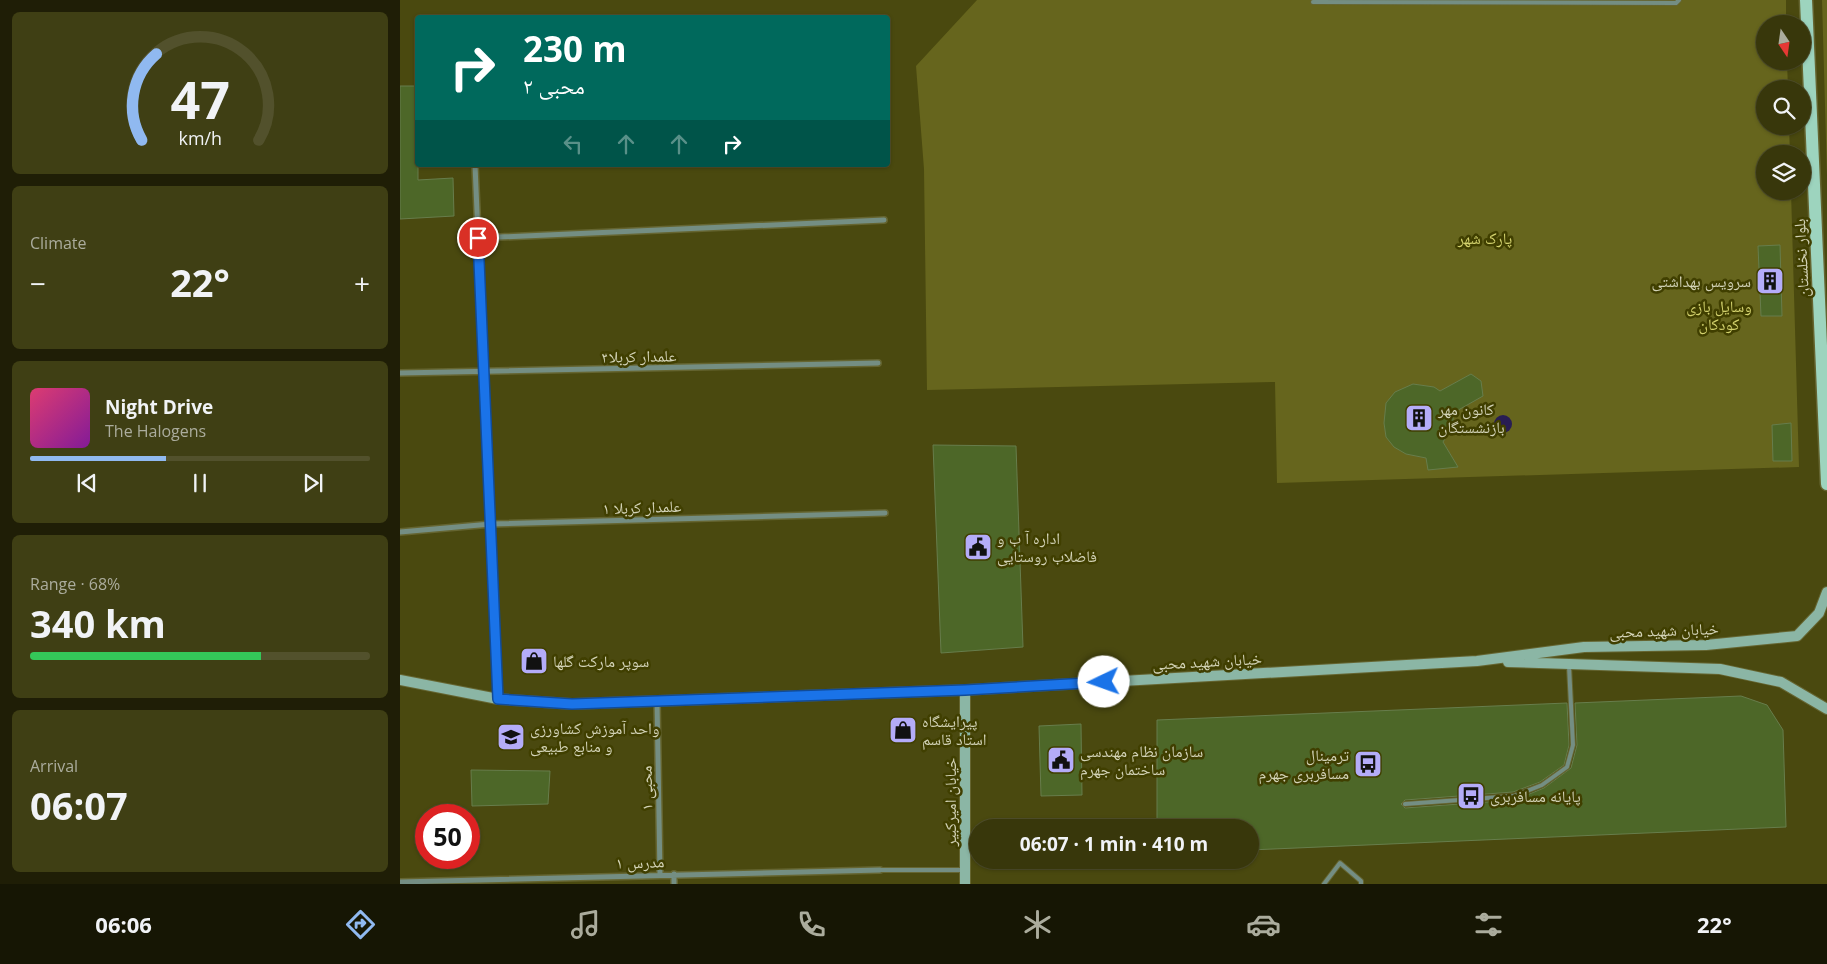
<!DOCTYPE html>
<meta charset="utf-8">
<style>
:root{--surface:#38370b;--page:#3f3f14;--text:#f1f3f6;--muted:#abac9d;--line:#52512c;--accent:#90b9f0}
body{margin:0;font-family:"Open Sans","Noto Naskh Arabic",sans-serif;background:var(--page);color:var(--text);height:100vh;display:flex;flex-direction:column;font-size:19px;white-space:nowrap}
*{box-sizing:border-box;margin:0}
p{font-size:16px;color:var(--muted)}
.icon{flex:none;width:28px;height:28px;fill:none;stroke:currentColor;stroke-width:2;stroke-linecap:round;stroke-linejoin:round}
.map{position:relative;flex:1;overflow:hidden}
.drawer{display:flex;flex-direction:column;gap:12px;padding:12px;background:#1f1e06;width:400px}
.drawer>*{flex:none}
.hud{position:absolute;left:15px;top:15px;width:475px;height:152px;border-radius:5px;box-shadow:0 1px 4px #0004,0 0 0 1px var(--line);background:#00695c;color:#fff;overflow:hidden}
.needle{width:32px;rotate:167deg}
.tools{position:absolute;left:1356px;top:15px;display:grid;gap:10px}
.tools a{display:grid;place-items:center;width:55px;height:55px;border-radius:50%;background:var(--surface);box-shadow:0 1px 4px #0004,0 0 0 1px var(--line);font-size:25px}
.speed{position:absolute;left:15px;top:804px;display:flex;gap:10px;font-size:25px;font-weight:700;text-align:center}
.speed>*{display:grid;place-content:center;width:65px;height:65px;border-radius:50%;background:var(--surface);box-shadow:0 1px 4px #0004,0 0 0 1px var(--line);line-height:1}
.speed .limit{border:8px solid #d22;background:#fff;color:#111}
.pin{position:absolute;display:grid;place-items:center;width:42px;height:42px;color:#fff;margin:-21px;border:2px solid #fff;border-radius:50%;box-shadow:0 1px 5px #0007}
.me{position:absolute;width:55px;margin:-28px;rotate:267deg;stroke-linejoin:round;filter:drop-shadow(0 0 4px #0008)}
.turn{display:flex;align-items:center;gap:18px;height:105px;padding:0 25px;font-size:22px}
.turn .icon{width:65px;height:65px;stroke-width:2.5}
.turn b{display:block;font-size:35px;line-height:42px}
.lanes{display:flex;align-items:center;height:48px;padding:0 25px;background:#0003;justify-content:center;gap:25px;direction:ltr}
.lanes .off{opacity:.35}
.big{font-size:38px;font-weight:700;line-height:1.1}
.drawer .widget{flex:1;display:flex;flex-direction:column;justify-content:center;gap:8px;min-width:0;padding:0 18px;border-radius:8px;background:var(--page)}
.drawer .dial{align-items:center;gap:0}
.dial svg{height:130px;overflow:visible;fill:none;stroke:var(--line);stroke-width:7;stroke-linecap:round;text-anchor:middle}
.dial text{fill:var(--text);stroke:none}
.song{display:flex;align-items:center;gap:15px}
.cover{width:60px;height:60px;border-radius:8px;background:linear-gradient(135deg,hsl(340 70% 55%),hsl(290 70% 35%))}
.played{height:5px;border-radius:2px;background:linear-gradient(90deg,var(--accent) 40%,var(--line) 40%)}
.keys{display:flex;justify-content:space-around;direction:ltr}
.heat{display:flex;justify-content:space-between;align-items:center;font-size:28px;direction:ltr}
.charge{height:8px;border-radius:4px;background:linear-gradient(90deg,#34c759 68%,var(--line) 0)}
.trip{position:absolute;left:569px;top:819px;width:290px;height:50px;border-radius:25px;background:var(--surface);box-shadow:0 1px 4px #0004,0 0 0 1px var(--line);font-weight:700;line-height:50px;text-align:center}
.tabs{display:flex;height:80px;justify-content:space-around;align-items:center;background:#161604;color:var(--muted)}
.tabs .icon{width:35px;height:35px}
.tabs .selected{color:var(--accent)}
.tabs b{font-size:22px;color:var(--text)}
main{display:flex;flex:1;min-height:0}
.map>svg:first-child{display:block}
.green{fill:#66651d}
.water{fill:#281d53}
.building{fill:#4d6728;stroke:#677d4c}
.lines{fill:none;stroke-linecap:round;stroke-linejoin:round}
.lane-casing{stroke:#656531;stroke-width:6}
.street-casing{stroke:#656531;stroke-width:8}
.secondary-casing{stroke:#656531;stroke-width:12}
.primary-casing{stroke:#656531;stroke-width:15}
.lane{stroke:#748e83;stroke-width:4}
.street{stroke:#748e83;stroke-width:5}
.secondary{stroke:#8bb6a5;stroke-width:10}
.primary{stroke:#9dd4be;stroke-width:12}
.route-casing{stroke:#114b97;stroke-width:12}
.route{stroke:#1a73e8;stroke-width:9}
.labels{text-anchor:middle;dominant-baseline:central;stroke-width:5;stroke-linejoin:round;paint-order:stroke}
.park-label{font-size:16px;fill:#d3d26d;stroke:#403f00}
.street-label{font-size:16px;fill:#d3d3b7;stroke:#403f00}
.poi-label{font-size:16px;fill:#d3d3b7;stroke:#403f00;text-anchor:start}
</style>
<main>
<section class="drawer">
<div class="widget dial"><svg viewBox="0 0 100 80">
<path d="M14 69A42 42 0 1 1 86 69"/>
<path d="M14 69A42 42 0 0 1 23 16" stroke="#90b9f0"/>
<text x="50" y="56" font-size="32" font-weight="700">47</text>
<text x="50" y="72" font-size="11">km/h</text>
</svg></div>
<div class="widget"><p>Climate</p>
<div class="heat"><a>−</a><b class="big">22°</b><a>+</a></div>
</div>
<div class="widget">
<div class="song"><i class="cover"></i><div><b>Night Drive</b><p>The Halogens</p></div></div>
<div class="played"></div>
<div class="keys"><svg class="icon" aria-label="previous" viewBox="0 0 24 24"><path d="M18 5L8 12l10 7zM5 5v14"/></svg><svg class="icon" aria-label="pause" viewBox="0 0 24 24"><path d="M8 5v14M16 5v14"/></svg><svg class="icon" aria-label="next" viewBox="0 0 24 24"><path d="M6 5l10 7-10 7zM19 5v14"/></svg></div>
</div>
<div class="widget"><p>Range · 68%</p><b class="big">340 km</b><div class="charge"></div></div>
<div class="widget"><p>Arrival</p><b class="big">06:07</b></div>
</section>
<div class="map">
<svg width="1427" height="884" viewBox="0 0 1427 884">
<rect width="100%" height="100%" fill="#4a490f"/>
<!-- green -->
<path class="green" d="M577 0H1386V24H1365V61H1387L1388 89H1365V126H1389L1390 154H1365V191H1391L1399 467 877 483 875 382 527 390 524 169 516 66Z
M1422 0H1427V176Z"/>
<!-- water -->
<path class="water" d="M1094 424a9 9 0 1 1 18 0a9 9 0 1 1-18 0Z"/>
<!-- building -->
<path class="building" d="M0 86H18V180L53 178 54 216 0 219Z
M1380 245 1382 316H1361L1358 246Z
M1071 374 1081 381 1083 396 1053 413V425L1043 442 1058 467 1028 470 1026 458 1006 454 994 447 986 437 984 423 986 403 995 392 1013 384 1034 387 1040 391Z
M1391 423 1392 461H1373L1372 425Z
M533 445 616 446 623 647 541 653Z
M1341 696 1367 705 1383 730 1386 827 850 850V828H757V720L1167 703 1169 745 1164 765 1140 782 1113 792 1005 800 1001 804 1005 808 1115 800 1144 788 1171 768 1177 745 1175 703Z
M681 724 682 795 641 796 639 726Z
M71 770 150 771 148 804 72 806Z"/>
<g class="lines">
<defs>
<path id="lane" d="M913 2 1276 3 1279 0
M1005 804 1114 796 1142 785 1167 767 1173 745 1169 666
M480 870H565
M924 884 940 863 961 881V884"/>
<path id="street" d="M75 165 98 699
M78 238 484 220
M0 373 478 363
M0 532 91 524 485 513
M257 701 260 874
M274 874V884
M0 882 480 870"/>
<path id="secondary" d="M1108 662 1320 669 1381 682 1427 709
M0 680 98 699 172 704 565 690 1077 661 1184 647 1306 645 1397 636 1419 613 1427 592
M565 884V690"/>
<path id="primary" d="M1406 0 1427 484"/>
</defs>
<!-- lane casing -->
<use href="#lane" class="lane-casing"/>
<!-- street casing -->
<use href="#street" class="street-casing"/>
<!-- secondary casing -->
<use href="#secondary" class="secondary-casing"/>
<!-- primary casing -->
<use href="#primary" class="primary-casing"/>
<!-- lane -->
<use href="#lane" class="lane"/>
<!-- street -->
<use href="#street" class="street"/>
<!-- secondary -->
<use href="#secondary" class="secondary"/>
<!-- primary -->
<use href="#primary" class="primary"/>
</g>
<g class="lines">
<defs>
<path id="route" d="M78 238 98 699 172 704 565 690 704 682"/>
</defs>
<!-- route casing -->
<use href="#route" class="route-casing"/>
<!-- route -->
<use href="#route" class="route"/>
</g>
<!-- icons -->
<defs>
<symbol id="building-square" viewBox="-11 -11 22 22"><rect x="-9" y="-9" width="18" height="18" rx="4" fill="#b4acf9" stroke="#403f00"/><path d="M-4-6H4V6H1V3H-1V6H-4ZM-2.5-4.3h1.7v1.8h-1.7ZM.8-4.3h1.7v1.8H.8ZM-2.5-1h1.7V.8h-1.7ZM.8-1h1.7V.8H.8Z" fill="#111"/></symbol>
<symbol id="civic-square" viewBox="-11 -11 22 22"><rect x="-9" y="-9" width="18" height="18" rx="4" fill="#b4acf9" stroke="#403f00"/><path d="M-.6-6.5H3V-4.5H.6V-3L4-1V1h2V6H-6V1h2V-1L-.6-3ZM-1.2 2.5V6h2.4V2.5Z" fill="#111"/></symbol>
<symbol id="shop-square" viewBox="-11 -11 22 22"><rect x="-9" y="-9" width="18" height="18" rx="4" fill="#b4acf9" stroke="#403f00"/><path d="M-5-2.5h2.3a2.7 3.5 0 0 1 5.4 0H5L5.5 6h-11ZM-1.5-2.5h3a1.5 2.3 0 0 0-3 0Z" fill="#111"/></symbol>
<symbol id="university-square" viewBox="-11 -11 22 22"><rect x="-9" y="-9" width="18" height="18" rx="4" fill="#b4acf9" stroke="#403f00"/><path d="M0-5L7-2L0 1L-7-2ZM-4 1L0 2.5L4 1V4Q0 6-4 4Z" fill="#111"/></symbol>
<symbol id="bus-square" viewBox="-11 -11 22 22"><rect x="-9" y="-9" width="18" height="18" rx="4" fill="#b4acf9" stroke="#403f00"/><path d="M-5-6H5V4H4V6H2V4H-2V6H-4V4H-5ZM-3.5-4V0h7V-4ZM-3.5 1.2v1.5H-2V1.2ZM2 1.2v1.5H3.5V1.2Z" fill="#111"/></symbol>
</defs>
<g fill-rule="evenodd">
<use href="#building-square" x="1354" y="265" width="32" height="32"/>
<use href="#building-square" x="1003" y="402" width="32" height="32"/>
<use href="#civic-square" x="562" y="531" width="32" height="32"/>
<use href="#shop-square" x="118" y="645" width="32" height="32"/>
<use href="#shop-square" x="487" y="714" width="32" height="32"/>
<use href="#university-square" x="95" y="721" width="32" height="32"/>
<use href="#civic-square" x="645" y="744" width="32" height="32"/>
<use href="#bus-square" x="952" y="748" width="32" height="32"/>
<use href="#bus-square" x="1055" y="780" width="32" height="32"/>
</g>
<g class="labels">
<!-- park labels -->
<g class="park-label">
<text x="1085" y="238">پارک شهر</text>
<text x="1319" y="306">وسایل بازی<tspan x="1319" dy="18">کودکان</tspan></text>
</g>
<!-- street labels -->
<g class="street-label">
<text transform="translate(1401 258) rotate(-93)">بلوار نخلستان</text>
<text transform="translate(239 356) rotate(-1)">علمدار کربلا۳</text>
<text transform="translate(242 507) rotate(-2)">علمدار کربلا ۱</text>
<text transform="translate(1264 630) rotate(-2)">خیابان شهید محبی</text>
<text transform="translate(807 661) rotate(-3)">خیابان شهید محبی</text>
<text transform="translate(246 788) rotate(-91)">محبی ۱</text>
<text transform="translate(550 802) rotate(-90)">خیابان امیرکبیر</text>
<text transform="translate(240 862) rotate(-2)">مدرس ۱</text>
</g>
<!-- poi labels -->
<g class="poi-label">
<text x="1351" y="281" text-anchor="end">سرویس بهداشتی</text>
<text x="1038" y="409">کانون مهر<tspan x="1038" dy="18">بازنشستگان</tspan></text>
<text x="597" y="538">اداره آ ب و<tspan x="597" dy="18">فاضلاب روستایی</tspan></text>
<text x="153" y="661">سوپر مارکت گلها</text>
<text x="522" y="721">پیرایشگاه<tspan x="522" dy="18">استاد قاسم</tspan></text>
<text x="130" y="728">واحد آموزش کشاورزی<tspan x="130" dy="18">و منابع طبیعی</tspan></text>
<text x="680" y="751">سازمان نظام مهندسی<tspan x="680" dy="18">ساختمان جهرم</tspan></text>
<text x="949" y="755" text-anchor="end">ترمینال<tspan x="949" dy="18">مسافربری جهرم</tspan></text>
<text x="1090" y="796">پایانه مسافربری</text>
</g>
</g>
</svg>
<div class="tools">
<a><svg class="needle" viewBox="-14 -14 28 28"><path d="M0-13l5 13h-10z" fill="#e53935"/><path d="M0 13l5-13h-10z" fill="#abac9d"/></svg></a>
<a><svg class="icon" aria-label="search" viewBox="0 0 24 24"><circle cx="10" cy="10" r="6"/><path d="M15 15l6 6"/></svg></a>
<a><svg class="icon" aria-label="layers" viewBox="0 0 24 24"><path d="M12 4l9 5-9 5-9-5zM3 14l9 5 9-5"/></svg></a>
</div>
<div class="speed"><div class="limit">50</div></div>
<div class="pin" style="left:78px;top:238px;background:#d93025"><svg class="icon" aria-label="arrive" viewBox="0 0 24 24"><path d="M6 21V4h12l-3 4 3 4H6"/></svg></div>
<svg class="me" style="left:704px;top:682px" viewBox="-20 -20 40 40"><circle r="19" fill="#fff"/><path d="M0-13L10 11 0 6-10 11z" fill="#1a73e8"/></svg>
<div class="trip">06:07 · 1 min · 410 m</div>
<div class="hud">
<div class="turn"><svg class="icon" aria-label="right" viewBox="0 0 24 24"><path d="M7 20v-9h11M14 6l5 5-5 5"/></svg><div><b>230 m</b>محبی ۲</div></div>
<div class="lanes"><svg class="icon off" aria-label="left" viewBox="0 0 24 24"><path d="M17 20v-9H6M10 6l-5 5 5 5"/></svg><svg class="icon off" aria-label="ahead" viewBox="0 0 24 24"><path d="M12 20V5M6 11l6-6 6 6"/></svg><svg class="icon off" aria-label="ahead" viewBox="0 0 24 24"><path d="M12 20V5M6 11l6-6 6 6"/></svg><svg class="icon" aria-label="right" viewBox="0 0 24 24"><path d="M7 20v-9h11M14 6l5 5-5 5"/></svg></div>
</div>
</div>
</main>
<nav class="tabs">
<b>06:06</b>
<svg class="icon selected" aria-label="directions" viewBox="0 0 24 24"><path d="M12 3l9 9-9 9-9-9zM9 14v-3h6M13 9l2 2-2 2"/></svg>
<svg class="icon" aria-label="music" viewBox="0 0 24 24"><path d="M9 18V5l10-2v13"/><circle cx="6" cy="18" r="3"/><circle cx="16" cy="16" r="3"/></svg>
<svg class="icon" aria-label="phone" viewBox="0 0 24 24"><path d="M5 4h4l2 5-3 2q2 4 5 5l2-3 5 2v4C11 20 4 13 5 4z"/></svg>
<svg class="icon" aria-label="climate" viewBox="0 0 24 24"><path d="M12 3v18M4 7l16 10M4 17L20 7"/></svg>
<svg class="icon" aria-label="car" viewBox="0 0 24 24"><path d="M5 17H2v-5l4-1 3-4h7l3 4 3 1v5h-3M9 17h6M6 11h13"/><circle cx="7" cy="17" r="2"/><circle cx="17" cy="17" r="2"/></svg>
<svg class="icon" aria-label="filters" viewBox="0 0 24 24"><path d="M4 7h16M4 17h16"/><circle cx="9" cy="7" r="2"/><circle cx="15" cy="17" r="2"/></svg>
<b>22°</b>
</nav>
